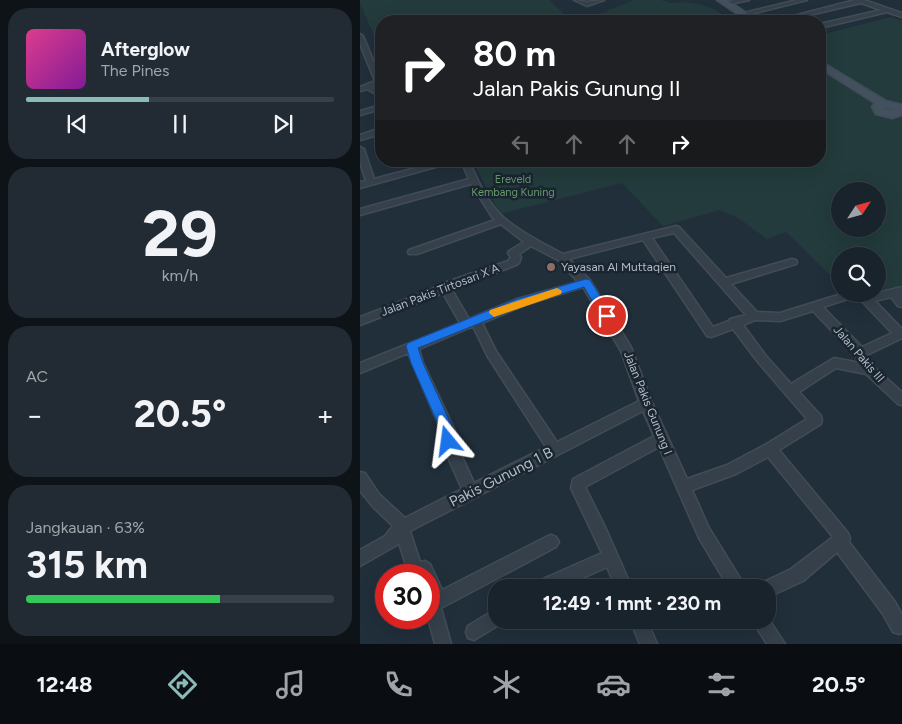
<!DOCTYPE html>
<html lang="id">
<meta charset="utf-8">
<style>
:root{--surface:#19232c;--page:#222b34;--text:#f1f3f6;--muted:#9fa4a9;--line:#374048;--accent:#8bbbb9}
body{margin:0;font-family:Figtree,sans-serif;background:var(--page);color:var(--text);height:100vh;display:flex;flex-direction:column;font-size:19px;white-space:nowrap}
*{box-sizing:border-box;margin:0}
p{font-size:16px;color:var(--muted)}
.icon{flex:none;width:28px;height:28px;fill:none;stroke:currentColor;stroke-width:2;stroke-linecap:round;stroke-linejoin:round}
.map{position:relative;flex:1;overflow:hidden}
.sheet{display:flex;flex-direction:column;gap:8px;padding:8px;background:#0e1318;width:360px}
.sheet>*{flex:none}
.guide{position:absolute;left:15px;top:15px;width:451px;height:152px;border-radius:20px;box-shadow:0 5px 20px #0002,0 0 0 1px var(--line);background:#202124;color:#fff;overflow:hidden}
.needle{width:32px;rotate:54deg}
.fabs{position:absolute;left:471px;top:182px;display:grid;gap:10px}
.fabs a{display:grid;place-items:center;width:55px;height:55px;border-radius:50%;background:var(--surface);box-shadow:0 5px 20px #0002,0 0 0 1px var(--line);font-size:25px}
.speed{position:absolute;left:15px;top:564px;display:flex;gap:10px;font-size:25px;font-weight:700;text-align:center}
.speed>*{display:grid;place-content:center;width:65px;height:65px;border-radius:50%;background:var(--surface);box-shadow:0 5px 20px #0002,0 0 0 1px var(--line);line-height:1}
.speed .limit{border:8px solid #d22;background:#fff;color:#111}
.pin{position:absolute;display:grid;place-items:center;width:42px;height:42px;color:#fff;margin:-21px;border:2px solid #fff;border-radius:50%;box-shadow:0 1px 5px #0007}
.me{position:absolute;width:55px;margin:-28px;rotate:344deg;stroke-linejoin:round;filter:drop-shadow(0 0 4px #0008)}
.turn{display:flex;align-items:center;gap:18px;height:105px;padding:0 15px;font-size:22px}
.turn .icon{width:65px;height:65px;stroke-width:2.5}
.turn b{display:block;font-size:35px;line-height:42px}
.lanes{display:flex;align-items:center;height:48px;padding:0 15px;background:#0003;justify-content:center;gap:25px;direction:ltr}
.lanes .off{opacity:.35}
.big{font-size:38px;font-weight:700;line-height:1.1}
.sheet .tile{flex:1;display:flex;flex-direction:column;justify-content:center;gap:8px;min-width:0;padding:0 18px;border-radius:20px;background:var(--page)}
.sheet .dial{align-items:center;gap:0}
.dial b{font-size:65px;line-height:1}
.song{display:flex;align-items:center;gap:15px}
.cover{width:60px;height:60px;border-radius:8px;background:linear-gradient(135deg,hsl(330 70% 55%),hsl(290 70% 35%))}
.played{height:5px;border-radius:2px;background:linear-gradient(90deg,var(--accent) 40%,var(--line) 40%)}
.keys{display:flex;justify-content:space-around;direction:ltr}
.heat{display:flex;justify-content:space-between;align-items:center;font-size:28px;direction:ltr}
.charge{height:8px;border-radius:4px;background:linear-gradient(90deg,#34c759 63%,var(--line) 0)}
.trip{position:absolute;left:128px;top:579px;width:288px;height:50px;border-radius:20px;background:var(--surface);box-shadow:0 5px 20px #0002,0 0 0 1px var(--line);font-weight:700;line-height:50px;text-align:center}
.tab-bar{display:flex;height:80px;justify-content:space-around;align-items:center;background:#0a0e12;color:var(--muted)}
.tab-bar .icon{width:35px;height:35px}
.tab-bar .on{color:var(--accent)}
.tab-bar b{font-size:22px;color:var(--text)}
main{display:flex;flex:1;min-height:0}
.map>svg:first-child{display:block}
.green{fill:#233b3c;fill-rule:evenodd}
.lines{fill:none;stroke-linecap:round;stroke-linejoin:round}
.street-casing{stroke:#414c57;stroke-width:3}
.secondary-casing{stroke:#414c57;stroke-width:3}
.street{fill:#35404b;fill-rule:evenodd}
.secondary{fill:#43505e;fill-rule:evenodd}
.route{fill:#1a73e8;stroke:#114b97}
.slow{fill:#f59e0b}
.education-dot{fill:#8d6e63;stroke:#1a2530;stroke-width:2}
.labels{text-anchor:middle;dominant-baseline:central;stroke-width:5;stroke-linejoin:round;paint-order:stroke}
.far-park-label{font-size:11px;fill:#66996d;stroke:#1a2530}
.poi-label{font-size:12px;fill:#b0bbc7;stroke:#1a2530;text-anchor:start}
.street-label{font-size:12px;fill:#b0bbc7;stroke:#1a2530}
.near-street-label{font-size:15px;fill:#b0bbc7;stroke:#1a2530}
</style>
<main>
<section class="sheet">
<div class="tile">
<div class="song"><i class="cover"></i><div><b>Afterglow</b><p>The Pines</p></div></div>
<div class="played"></div>
<div class="keys"><svg class="icon" aria-label="previous" viewBox="0 0 24 24"><path d="M18 5L8 12l10 7zM5 5v14"/></svg><svg class="icon" aria-label="pause" viewBox="0 0 24 24"><path d="M8 5v14M16 5v14"/></svg><svg class="icon" aria-label="next" viewBox="0 0 24 24"><path d="M6 5l10 7-10 7zM19 5v14"/></svg></div>
</div>
<div class="tile dial"><b>29</b><p>km/h</p></div>
<div class="tile"><p>AC</p>
<div class="heat"><a>−</a><b class="big">20.5°</b><a>+</a></div>
</div>
<div class="tile"><p>Jangkauan · 63%</p><b class="big">315 km</b><div class="charge"></div></div>
</section>
<div class="map">
<svg width="542" height="644" viewBox="0 0 542 644">
<rect width="100%" height="100%" fill="#212f3b"/>
<!-- green -->
<path class="green" d="M0 0H189L212 21H21V51L0 4Z
M274 0H301L310 3C339 0 350 6 372 21H222Z
M531 17 542 21V285L527 291 518 283V256H480V270L469 274 426 232 407 239 378 218 360 210 303 226 262 183 140 214 113 161H460V35ZM480 191H518V229H480Z"/>
<g class="lines">
<defs>
<path id="street" d="M214 0 227 2 244 0 227 6Z
M375 0H389L366 5 363 3Z
M437 0H447L383 16 380 14Z
M495 0H504L542 13V17L527 12 460 28V24L521 10 501 3 424 21H414Z
M0 34 3 36 21 79V84L13 86 21 92V97L7 89 0 91V87L15 81 0 44Z
M21 105V109L0 115V111Z
M18 129H21V134L0 140V135Z
M0 147 4 149 14 179 82 161H97L0 188V182L6 181 0 162Z
M101 161H109C117 179 125 197 138 212 152 228 184 244 203 254L316 226 319 227 366 278 432 259 436 260 437 262 436 264 371 284 397 312 420 313 481 294 509 295 542 287V307L538 306 531 297 515 301 542 329V338L507 355 514 367 542 392V405L538 404 506 374 476 368 439 392 461 416 462 420 461 424 419 450 488 533 490 538 489 542 535 602 542 615V633L539 634 533 632 523 614 477 552 443 581 406 598V588H399L400 584 431 569 473 537 408 457 376 474 332 490 349 528 386 588H369L339 538 299 447 225 487 245 527 272 588H256L247 567 201 588H174L176 582 242 553 211 488 213 479 294 436 283 411 50 531 60 562 65 561 70 564 82 590 186 537 191 535 196 537 199 542 196 547 81 608 91 644H75L68 618 69 575H49L39 543 35 546 0 566V550L25 536 33 526 15 509 0 491V472L5 473 19 494 45 518 102 489 82 444 83 435 48 353 0 373V363L100 323 83 293 0 325V317L80 286 81 284 148 261 151 257 148 253 149 251 164 242 141 224 57 254H49L48 252 49 250 135 220 132 217 111 184 0 215V209L109 179ZM314 233 386 315 370 319 369 321 353 327 292 238ZM283 240 347 336 351 337 373 329 398 362 447 419 405 445 367 465 327 479 292 403 271 347 230 280 209 259ZM171 246 198 260 218 282 157 299 109 319 92 290 156 265 159 263 161 257 159 254ZM223 287 261 351 279 401 197 442 136 351 122 323 165 305ZM497 296 532 333 502 347 463 307ZM453 311 496 356 500 363 474 358 431 384 406 356 383 325 395 320 420 321ZM113 326 128 357 186 447 114 483 96 444 97 435 63 363 59 349Z
M136 609V620H143L142 623 114 640 108 638 106 632 108 626Z
M406 615 425 644H407L392 620H406Z
M270 620H287L297 644H280Z"/>
<path id="secondary" d="M357 0H367L398 21H388Z
M460 61 526 101 542 105V115L532 118 516 114 512 107 515 103 460 68ZM524 107 534 109 535 110H524Z"/>
</defs>
<!-- street casing -->
<use href="#street" class="street-casing"/>
<!-- secondary casing -->
<use href="#secondary" class="secondary-casing"/>
<!-- street -->
<use href="#street" class="street"/>
<!-- secondary -->
<use href="#secondary" class="secondary"/>
</g>
<!-- route -->
<path class="route" d="M226 279 230 280 251 313 253 316 251 319H243L224 287 165 305 58 348 63 363 96 435 93 445 88 447 84 445 82 441 83 435 51 363 46 346 48 343 157 299Z"/>
<!-- slow -->
<path class="slow" d="M197 288 202 291 201 294 134 317 129 313 130 310Z"/>
<!-- markers -->
<circle class="education-dot" cx="191" cy="267" r="5"/>
<g class="labels">
<!-- far-park labels -->
<g class="far-park-label">
<text x="153" y="179">Ereveld<tspan x="153" dy="13">Kembang Kuning</tspan></text>
</g>
<!-- poi labels -->
<g class="poi-label">
<text x="201" y="267">Yayasan Al Muttaqien</text>
</g>
<!-- street labels -->
<g class="street-label">
<text transform="translate(80 290) rotate(-21)">Jalan Pakis Tirtosari X A</text>
<text transform="translate(499 354) rotate(49)">Jalan Pakis III</text>
<text transform="translate(288 403) rotate(68)">Jalan Pakis Gunung I</text>
</g>
<!-- near-street labels -->
<g class="near-street-label">
<text transform="translate(141 477) rotate(-27)">Pakis Gunung 1 B</text>
</g>
</g>
</svg>
<div class="fabs">
<a><svg class="needle" viewBox="-14 -14 28 28"><path d="M0-13l5 13h-10z" fill="#e53935"/><path d="M0 13l5-13h-10z" fill="#9fa4a9"/></svg></a>
<a><svg class="icon" aria-label="search" viewBox="0 0 24 24"><circle cx="10" cy="10" r="6"/><path d="M15 15l6 6"/></svg></a>
</div>
<div class="speed"><div class="limit">30</div></div>
<div class="pin" style="left:247px;top:316px;background:#d93025"><svg class="icon" aria-label="arrive" viewBox="0 0 24 24"><path d="M6 21V4h12l-3 4 3 4H6"/></svg></div>
<svg class="me" style="left:88px;top:441px" viewBox="-20 -20 40 40"><path d="M0-17L14 15 0 8-14 15z" fill="#1a73e8" stroke="#fff" stroke-width="4"/></svg>
<div class="trip">12:49 · 1 mnt · 230 m</div>
<div class="guide">
<div class="turn"><svg class="icon" aria-label="right" viewBox="0 0 24 24"><path d="M7 20v-9h11M14 6l5 5-5 5"/></svg><div><b>80 m</b>Jalan Pakis Gunung II</div></div>
<div class="lanes"><svg class="icon off" aria-label="left" viewBox="0 0 24 24"><path d="M17 20v-9H6M10 6l-5 5 5 5"/></svg><svg class="icon off" aria-label="ahead" viewBox="0 0 24 24"><path d="M12 20V5M6 11l6-6 6 6"/></svg><svg class="icon off" aria-label="ahead" viewBox="0 0 24 24"><path d="M12 20V5M6 11l6-6 6 6"/></svg><svg class="icon" aria-label="right" viewBox="0 0 24 24"><path d="M7 20v-9h11M14 6l5 5-5 5"/></svg></div>
</div>
</div>
</main>
<nav class="tab-bar">
<b>12:48</b>
<svg class="icon on" aria-label="directions" viewBox="0 0 24 24"><path d="M12 3l9 9-9 9-9-9zM9 14v-3h6M13 9l2 2-2 2"/></svg>
<svg class="icon" aria-label="music" viewBox="0 0 24 24"><path d="M9 18V5l10-2v13"/><circle cx="6" cy="18" r="3"/><circle cx="16" cy="16" r="3"/></svg>
<svg class="icon" aria-label="phone" viewBox="0 0 24 24"><path d="M5 4h4l2 5-3 2q2 4 5 5l2-3 5 2v4C11 20 4 13 5 4z"/></svg>
<svg class="icon" aria-label="climate" viewBox="0 0 24 24"><path d="M12 3v18M4 7l16 10M4 17L20 7"/></svg>
<svg class="icon" aria-label="car" viewBox="0 0 24 24"><path d="M5 17H2v-5l4-1 3-4h7l3 4 3 1v5h-3M9 17h6M6 11h13"/><circle cx="7" cy="17" r="2"/><circle cx="17" cy="17" r="2"/></svg>
<svg class="icon" aria-label="filters" viewBox="0 0 24 24"><path d="M4 7h16M4 17h16"/><circle cx="9" cy="7" r="2"/><circle cx="15" cy="17" r="2"/></svg>
<b>20.5°</b>
</nav>
